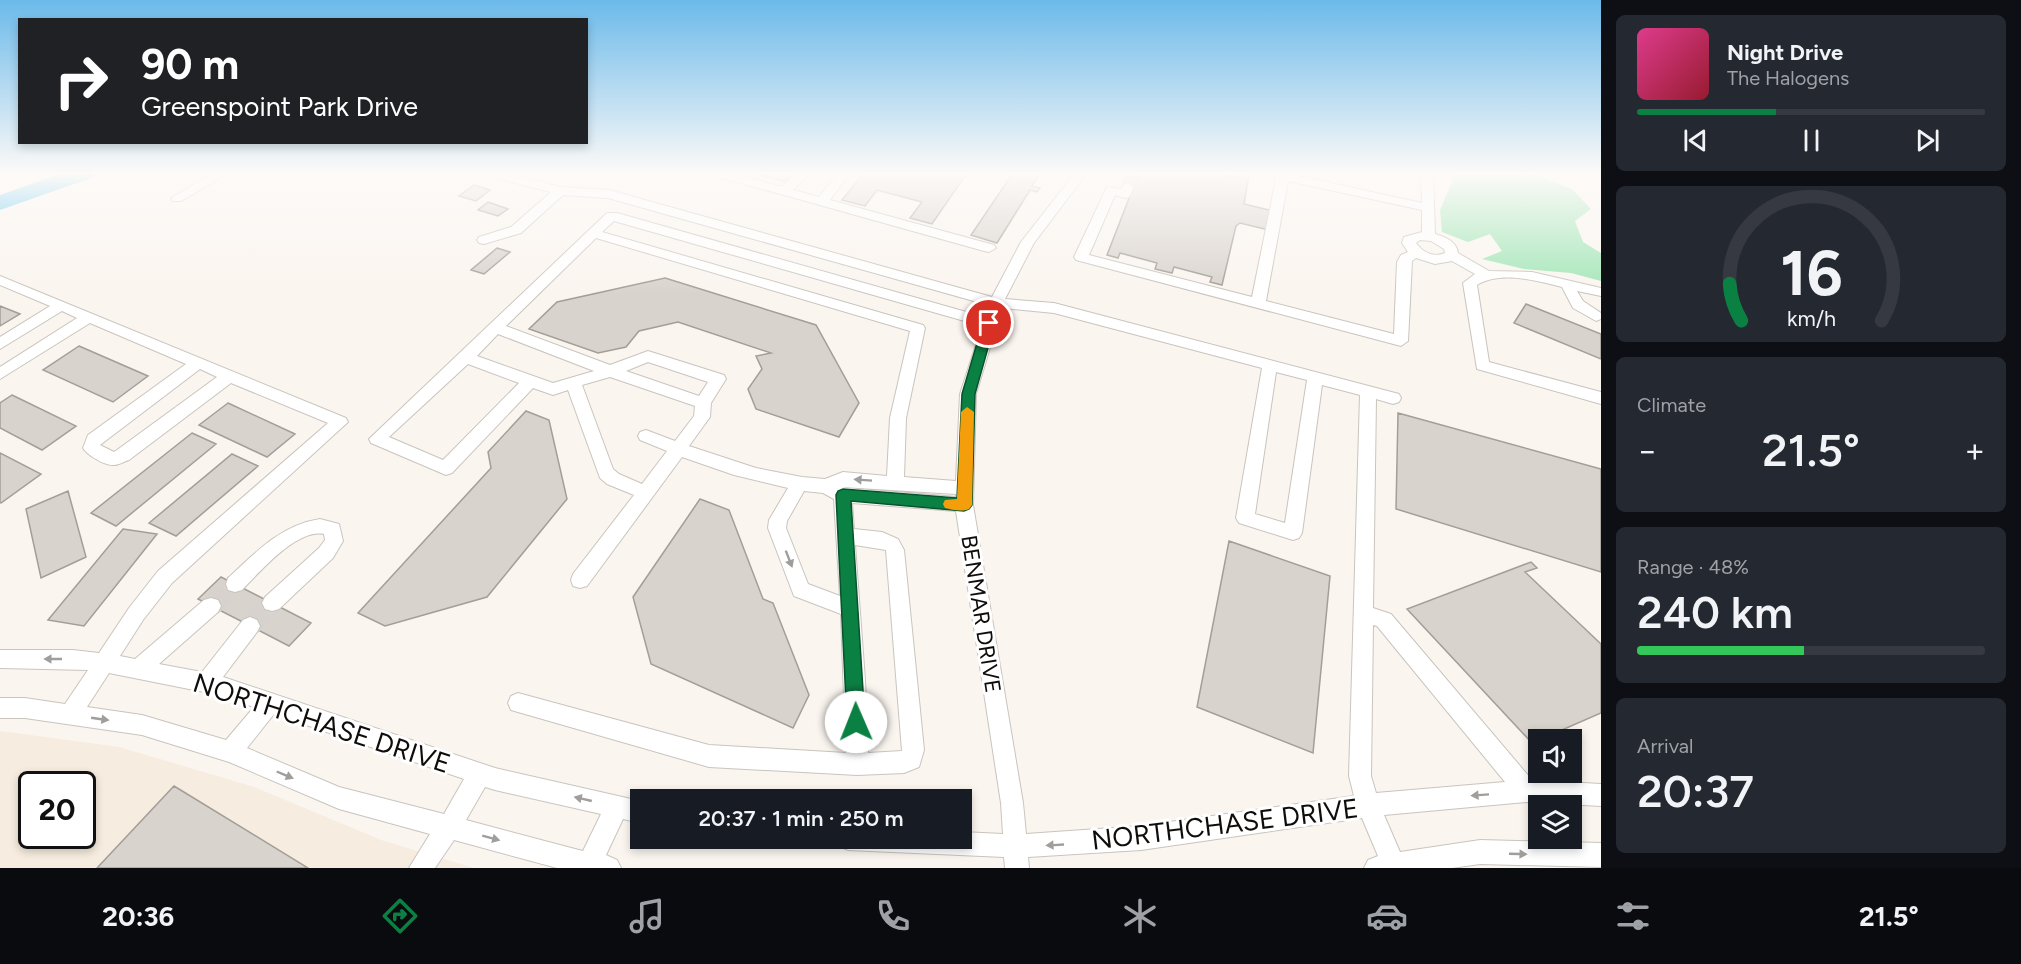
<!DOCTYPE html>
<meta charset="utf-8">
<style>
:root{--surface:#171b24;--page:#242831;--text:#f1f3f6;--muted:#9ea1a6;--line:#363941;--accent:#0b8043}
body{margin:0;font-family:Figtree,sans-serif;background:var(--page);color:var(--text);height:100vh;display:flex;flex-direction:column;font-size:22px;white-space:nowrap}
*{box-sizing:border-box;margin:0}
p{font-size:20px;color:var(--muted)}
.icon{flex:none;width:33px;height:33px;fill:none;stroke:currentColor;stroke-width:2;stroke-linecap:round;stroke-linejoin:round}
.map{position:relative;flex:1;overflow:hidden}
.drawer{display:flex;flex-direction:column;gap:15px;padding:15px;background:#0d0f14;width:420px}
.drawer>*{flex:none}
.hud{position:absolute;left:18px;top:18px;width:570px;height:126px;border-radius:0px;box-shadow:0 3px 9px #0003;background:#202124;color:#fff;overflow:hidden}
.controls{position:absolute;left:1528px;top:729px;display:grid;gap:12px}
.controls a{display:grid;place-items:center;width:54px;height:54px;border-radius:0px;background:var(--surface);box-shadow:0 3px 9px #0003;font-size:30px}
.speed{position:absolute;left:18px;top:771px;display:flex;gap:12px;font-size:30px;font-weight:700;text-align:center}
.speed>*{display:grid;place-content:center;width:78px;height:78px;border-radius:50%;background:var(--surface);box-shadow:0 3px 9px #0003;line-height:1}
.speed .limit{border:3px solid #111;border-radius:9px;background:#fff;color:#111}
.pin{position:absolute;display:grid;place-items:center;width:51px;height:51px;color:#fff;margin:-26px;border:3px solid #fff;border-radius:50%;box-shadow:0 2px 6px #0007}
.me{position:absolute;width:66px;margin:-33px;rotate:359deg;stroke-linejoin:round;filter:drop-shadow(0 0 4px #0008)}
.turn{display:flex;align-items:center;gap:21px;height:126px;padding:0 24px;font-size:27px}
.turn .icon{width:78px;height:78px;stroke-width:2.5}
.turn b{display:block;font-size:42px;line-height:51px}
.big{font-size:45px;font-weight:600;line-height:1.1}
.drawer .widget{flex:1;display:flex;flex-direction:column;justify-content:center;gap:9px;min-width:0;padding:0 21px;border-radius:9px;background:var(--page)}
.drawer .dial{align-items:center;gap:0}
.dial svg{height:156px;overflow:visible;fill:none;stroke:var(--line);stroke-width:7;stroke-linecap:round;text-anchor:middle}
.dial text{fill:var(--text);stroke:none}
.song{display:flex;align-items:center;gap:18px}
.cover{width:72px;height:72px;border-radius:9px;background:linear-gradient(135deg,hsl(330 70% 55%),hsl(350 70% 35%))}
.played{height:6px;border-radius:3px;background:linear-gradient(90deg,var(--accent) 40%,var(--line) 40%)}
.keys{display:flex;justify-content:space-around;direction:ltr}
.heat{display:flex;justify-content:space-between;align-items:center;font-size:33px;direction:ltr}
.charge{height:9px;border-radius:4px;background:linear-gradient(90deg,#34c759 48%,var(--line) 0)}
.trip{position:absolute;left:630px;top:789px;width:342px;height:60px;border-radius:0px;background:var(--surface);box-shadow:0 3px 9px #0003;font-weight:600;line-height:60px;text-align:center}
.tabs{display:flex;height:96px;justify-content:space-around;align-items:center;background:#090b0e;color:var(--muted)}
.tabs .icon{width:42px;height:42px}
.tabs .on{color:var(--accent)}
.tabs b{font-size:27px;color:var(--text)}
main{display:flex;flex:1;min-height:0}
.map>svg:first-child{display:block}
.built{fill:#f6ecdf;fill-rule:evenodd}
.green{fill:#a3e6b8}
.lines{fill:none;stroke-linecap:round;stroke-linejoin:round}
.river{fill:#53c2ee;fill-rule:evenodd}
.building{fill:#d8d3cd;stroke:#a39e98;stroke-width:1.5}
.minor-tunnel-far1{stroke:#d7d2cd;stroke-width:14;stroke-dasharray:14 7;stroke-linecap:butt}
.minor-tunnel{stroke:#d7d2cd;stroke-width:21;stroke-dasharray:21 10;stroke-linecap:butt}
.minor-casing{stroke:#c9c4be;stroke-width:2}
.minor{fill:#fff;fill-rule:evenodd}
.oneway{fill:#9f9e9d}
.route{fill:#0b8043;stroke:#07532c;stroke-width:1.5}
.slow{fill:#f59e0b}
.labels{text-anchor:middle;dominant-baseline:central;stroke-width:6;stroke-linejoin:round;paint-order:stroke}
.street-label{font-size:22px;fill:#0f0d0b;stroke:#fff}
.near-street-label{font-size:27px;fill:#0f0d0b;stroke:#fff}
</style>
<main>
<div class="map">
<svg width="1601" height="868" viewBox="0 0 1601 868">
<rect width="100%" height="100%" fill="#faf5ef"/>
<!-- built -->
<path class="built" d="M0 731 119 747 254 787 381 840 474 868H0ZM32 784H82V836H32Z"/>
<!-- green -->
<path class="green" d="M1459 173H1533L1573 190 1591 209 1575 221 1583 242 1601 253V281L1571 273 1524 269 1482 259 1502 251 1490 234 1468 242 1442 232 1440 210 1455 175Z"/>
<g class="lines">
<!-- river -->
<path class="river" d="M63 173H94L91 178 0 210V195Z"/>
</g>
<!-- building -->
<path class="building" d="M751 173H786L793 174 786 182Z
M864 173H967L932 224 910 218 922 202 877 190 865 206 842 200Z
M1013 173H1040L1032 186 1040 188 1037 192 1030 190 997 243 971 235Z
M1139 173H1219L1237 177 1239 173 1249 175 1244 204 1273 211 1269 230 1240 223 1236 226 1222 285 1210 282 1212 277 1174 267 1172 273 1155 269 1157 263 1120 253 1118 258 1107 255 1133 188 1123 186 1127 176 1137 178Z
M474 185 490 190 476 201 459 196Z
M488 202 508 209 498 216 478 210Z
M497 248 510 252 484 274 471 270Z
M665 278 816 325 859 403 839 437 756 409 748 389 762 369 756 356 771 353 678 322 639 331 626 347 598 353 529 329 557 302Z
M1526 304 1601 334V359L1514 323Z
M0 306 20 314 0 326Z
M79 346 148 376 113 402 43 370Z
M12 395 76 426 42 450 0 428V403Z
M228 403 295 434 267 457 199 425Z
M526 411 549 420 567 499 487 597 385 626 358 613 491 468 488 452Z
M1398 413 1601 469V572L1396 509Z
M192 433 216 444 116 526 91 513Z
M0 453 41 474 1 503 0 502Z
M232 454 258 466 176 536 149 523Z
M68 491 86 557 41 578 26 509Z
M700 499 729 510 763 599 773 603 809 695 793 728 651 664 633 597Z
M123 529 157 534 84 626 48 620Z
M1229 541 1330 576 1313 753 1197 707Z
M1531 562 1537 568 1525 572 1601 644V713L1532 743 1407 609Z
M221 577 272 603 311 623 289 646 198 599Z
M174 786 308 868H97Z"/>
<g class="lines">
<!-- minor-tunnel-far1 -->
<path class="minor-tunnel-far1" d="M1128 187 1132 177"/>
<!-- minor-tunnel -->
<path class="minor-tunnel" d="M211 606 235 584
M250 626 272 603"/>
<defs>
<path id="minor" d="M214 173H229L181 201H173L171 198Z
M486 173H505L560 187 609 190 992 297 1021 242 1075 173H1087L1034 243 1005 299 1054 303 1399 394 1401 398 1399 402 1393 404 1376 399 1373 608 1391 614 1532 780 1601 784V806L1527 802 1384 815 1400 852 1480 840 1601 843V867L1480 864 1452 868H1364L1368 860 1378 856 1362 818 1141 850 1028 857 1029 868H1005L1004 857 848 850 840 846 837 838H962V832L1003 834 1001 803 956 511 852 503 854 529 882 532 898 539 904 550 924 750 919 767 904 773 857 775 709 767 511 710 508 703 511 696 518 693 709 745 846 753 841 614 794 596 768 528 769 520 788 488 734 475 682 457 587 586 580 588 573 586 571 580 573 574 634 495 607 484 600 478 568 390 553 395 533 388 452 473 446 475 371 443 369 439 607 213H617L984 317 988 305 608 198 563 195 521 233 484 244 479 243 477 240 479 237 511 227 551 192 488 176ZM614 221 982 326 960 394 956 481 904 477 906 418 925 328 923 325 602 232ZM596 238 910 331 890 418 887 476 843 472 825 479 802 477 756 468 689 446 710 417 711 403 726 379 724 375 648 351 610 365 506 326ZM1002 308 1054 313 1262 368 1236 518 1239 523 1293 540 1299 538 1302 533 1322 385 1360 395 1349 776 1354 796 1141 826 1026 834 1023 803 973 505 976 394ZM498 334 594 371 553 383 477 356ZM648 362 708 382 699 396 626 371ZM468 364 519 383 443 460 389 437ZM1276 372 1307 380 1285 523 1255 514ZM610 377 695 406 694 416 675 441 646 430 640 432 638 436 640 440 667 451 642 484 619 474 613 469 582 385ZM842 487 956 494V497L846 488ZM804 491 823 493 834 499 840 596 808 584 786 528 787 521ZM855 545 886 550 902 751 868 753 865 680ZM1373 625 1377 626 1505 782 1376 793 1371 776Z
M714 173H733L782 187 796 173H809L793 190 819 197 838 173H850L830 200 994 245 996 248 989 252 984 251 716 176Z
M1261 173H1285L1422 203 1421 173H1433L1435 234C1446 237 1457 242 1458 253L1489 271 1532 272 1601 288V296L1577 291 1583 301 1601 313V319L1596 321 1573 308 1562 287C1537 281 1501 270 1477 285L1489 362 1601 392V404L1477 369 1463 283 1475 274 1452 261 1435 264 1416 258 1412 261 1408 341 1401 346 1076 260 1074 257 1107 187 1121 189 1124 184 1128 183 1134 187 1129 197 1125 198 1115 195 1089 255 1252 297 1276 179 1263 176ZM1288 181 1422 210V232L1404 237 1402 243 1408 252 1401 255 1397 262 1394 334 1266 301ZM1420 240 1431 241 1444 249 1445 253C1433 258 1423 252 1416 243Z
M0 276 346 418 348 422 172 583 143 620 120 656 135 659 204 600 211 598 218 600 221 606 218 612 159 664 202 672 243 620 250 617 257 620 260 626 257 632 223 677 495 768 640 801V823L623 819 606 855 617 860 621 868H557L454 840 435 868H409L430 834 339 809 229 762 142 735 25 718H0V698H25L65 704 88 670 0 668V650H73L99 653 129 608 158 571 328 423 231 383 129 460C125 461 119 465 114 465 105 466 87 455 83 448L88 435 186 364 90 323 0 379V367L77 318 62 311 0 349V337L50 306 0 285ZM200 369 217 377 117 450 114 452 100 445ZM109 673 219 695 254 707 226 740 142 715 87 707ZM274 714 464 779 444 814 339 787 247 748ZM485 787 495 790 601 814 583 851 575 849 466 820Z
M320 519 339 524 343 541 333 558 279 609 272 611 265 609 262 603 265 597 319 548 325 540 324 534C296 529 260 572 242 590L235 592 228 590 226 584 228 578C256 552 281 525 320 519Z"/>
</defs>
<!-- minor casing -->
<use href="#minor" class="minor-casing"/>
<!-- minor -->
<use href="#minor" class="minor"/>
</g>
<!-- one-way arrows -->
<defs><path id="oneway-solid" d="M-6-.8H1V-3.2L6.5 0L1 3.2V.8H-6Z" transform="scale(1.5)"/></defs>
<g class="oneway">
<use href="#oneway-solid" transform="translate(863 480) rotate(-176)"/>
<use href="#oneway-solid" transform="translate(789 559) rotate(69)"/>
<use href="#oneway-solid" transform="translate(53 659) rotate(-180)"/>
<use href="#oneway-solid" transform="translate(100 719) rotate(8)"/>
<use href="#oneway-solid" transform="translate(285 775) rotate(23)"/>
<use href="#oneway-solid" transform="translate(1480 795) rotate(176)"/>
<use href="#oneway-solid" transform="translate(583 799) rotate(-167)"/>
<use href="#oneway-solid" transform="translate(491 838) rotate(15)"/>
<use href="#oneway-solid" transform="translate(1055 845) rotate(177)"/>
<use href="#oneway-solid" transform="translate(1518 854) rotate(2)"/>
</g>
<!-- sky -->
<linearGradient id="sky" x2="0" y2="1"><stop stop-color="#6cbaea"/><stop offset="0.59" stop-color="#fdfaf8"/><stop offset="1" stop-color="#fdfaf8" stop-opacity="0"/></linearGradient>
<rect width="1601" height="294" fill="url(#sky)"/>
<!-- route -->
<path class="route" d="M989 319 995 323 975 394 972 505 969 509 964 511 851 501 865 722 862 728 856 731 850 728 847 722 836 495 838 491 843 489 957 498 962 394 983 323Z"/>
<!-- slow -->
<path class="slow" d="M967 407 974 412 972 505 969 509C962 512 953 510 945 508L943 504 945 500 957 499 961 412Z"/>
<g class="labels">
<!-- street labels -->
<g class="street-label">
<text transform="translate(981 614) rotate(81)">BENMAR DRIVE</text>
</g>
<!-- near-street labels -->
<g class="near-street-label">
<text transform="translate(322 723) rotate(18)">NORTHCHASE DRIVE</text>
<text transform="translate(1225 824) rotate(-7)">NORTHCHASE DRIVE</text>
</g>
</g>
</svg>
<div class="controls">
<a><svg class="icon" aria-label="sound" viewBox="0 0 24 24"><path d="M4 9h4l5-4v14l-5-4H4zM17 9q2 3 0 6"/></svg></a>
<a><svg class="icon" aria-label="layers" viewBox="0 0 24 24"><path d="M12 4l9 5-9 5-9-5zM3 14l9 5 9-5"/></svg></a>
</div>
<div class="speed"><div class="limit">20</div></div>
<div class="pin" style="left:989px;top:323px;background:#d93025"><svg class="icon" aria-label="arrive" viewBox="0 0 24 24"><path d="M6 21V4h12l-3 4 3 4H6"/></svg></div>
<svg class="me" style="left:856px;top:722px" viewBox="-20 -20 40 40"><circle r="19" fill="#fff"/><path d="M0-13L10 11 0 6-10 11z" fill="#0b8043"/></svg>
<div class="trip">20:37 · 1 min · 250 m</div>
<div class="hud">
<div class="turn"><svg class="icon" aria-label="right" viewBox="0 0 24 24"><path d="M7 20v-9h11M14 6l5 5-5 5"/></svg><div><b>90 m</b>Greenspoint Park Drive</div></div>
</div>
</div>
<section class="drawer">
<div class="widget">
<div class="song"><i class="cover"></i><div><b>Night Drive</b><p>The Halogens</p></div></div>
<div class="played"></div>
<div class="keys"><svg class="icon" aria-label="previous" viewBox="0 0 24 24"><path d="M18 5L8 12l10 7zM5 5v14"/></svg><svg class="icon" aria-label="pause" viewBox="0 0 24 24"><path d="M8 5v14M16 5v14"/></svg><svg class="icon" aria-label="next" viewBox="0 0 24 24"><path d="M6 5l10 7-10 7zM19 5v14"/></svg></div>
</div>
<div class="widget dial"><svg viewBox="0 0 100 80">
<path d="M14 69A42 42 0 1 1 86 69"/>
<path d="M14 69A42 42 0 0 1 8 50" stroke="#0b8043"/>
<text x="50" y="56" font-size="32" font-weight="700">16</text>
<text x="50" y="72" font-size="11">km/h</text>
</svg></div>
<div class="widget"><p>Climate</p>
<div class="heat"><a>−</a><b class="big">21.5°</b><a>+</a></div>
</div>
<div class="widget"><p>Range · 48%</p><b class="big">240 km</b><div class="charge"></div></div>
<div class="widget"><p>Arrival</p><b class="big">20:37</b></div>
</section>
</main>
<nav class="tabs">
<b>20:36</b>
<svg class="icon on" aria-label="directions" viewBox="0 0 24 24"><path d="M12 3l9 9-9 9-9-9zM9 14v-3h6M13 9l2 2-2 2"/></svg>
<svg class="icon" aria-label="music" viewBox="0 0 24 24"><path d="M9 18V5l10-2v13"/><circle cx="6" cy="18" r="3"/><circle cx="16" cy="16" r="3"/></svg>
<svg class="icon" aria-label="phone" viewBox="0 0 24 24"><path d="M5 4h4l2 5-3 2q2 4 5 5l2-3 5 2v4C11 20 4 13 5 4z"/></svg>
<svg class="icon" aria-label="climate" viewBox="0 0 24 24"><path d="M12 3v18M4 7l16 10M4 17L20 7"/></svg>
<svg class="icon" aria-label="car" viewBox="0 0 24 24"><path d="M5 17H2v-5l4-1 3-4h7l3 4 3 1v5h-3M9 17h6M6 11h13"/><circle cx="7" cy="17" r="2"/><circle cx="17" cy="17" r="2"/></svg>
<svg class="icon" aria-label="filters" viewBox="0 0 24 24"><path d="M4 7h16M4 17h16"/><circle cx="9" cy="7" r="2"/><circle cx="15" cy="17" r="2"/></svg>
<b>21.5°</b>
</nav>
